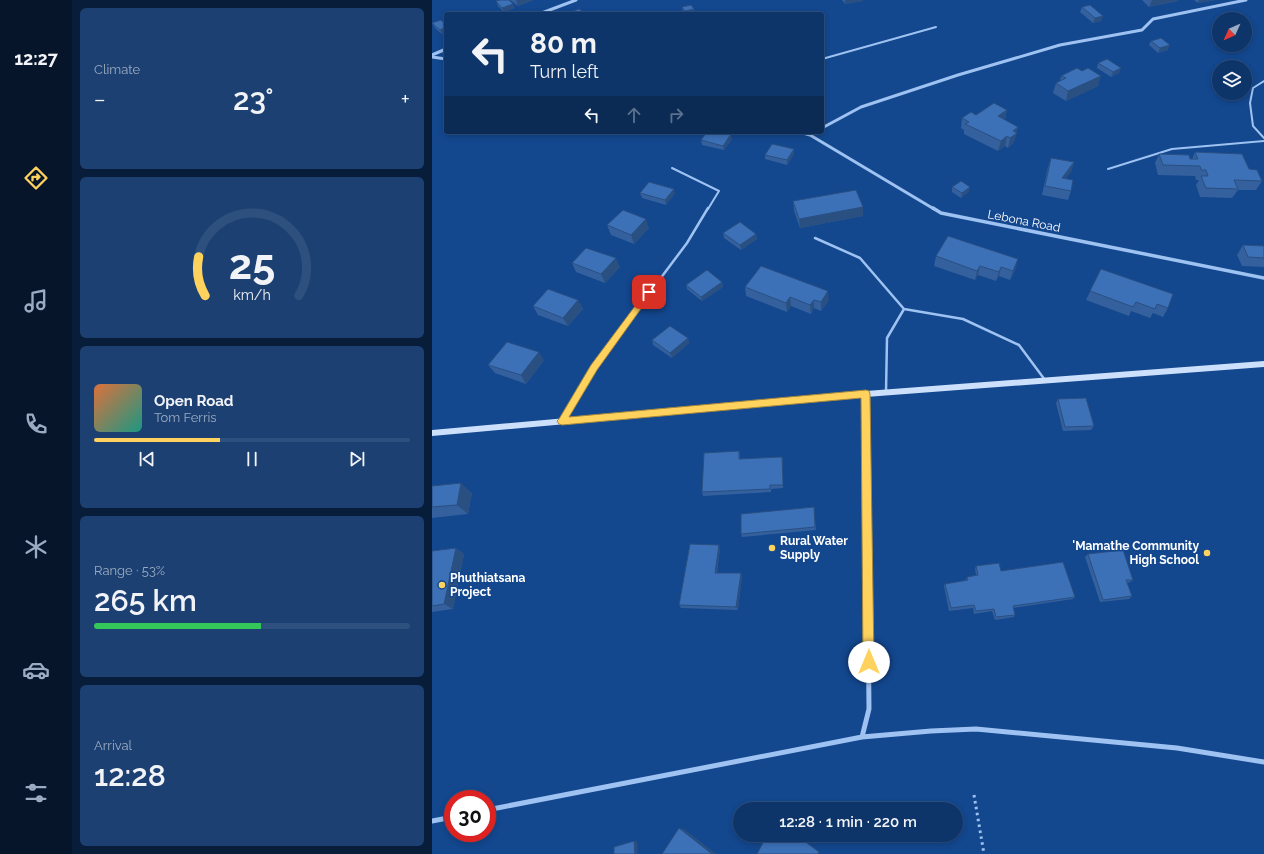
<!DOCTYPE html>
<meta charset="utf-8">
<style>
:root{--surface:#0e356a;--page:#1c4072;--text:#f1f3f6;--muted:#9babc1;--line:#2e507e;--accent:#ffd25e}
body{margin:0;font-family:Raleway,sans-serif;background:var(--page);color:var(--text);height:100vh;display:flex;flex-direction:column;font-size:15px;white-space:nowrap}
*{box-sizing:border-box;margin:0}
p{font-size:13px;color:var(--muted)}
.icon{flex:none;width:22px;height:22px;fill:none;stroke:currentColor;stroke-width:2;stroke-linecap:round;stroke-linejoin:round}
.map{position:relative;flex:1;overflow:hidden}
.panel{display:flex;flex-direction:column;gap:8px;padding:8px;background:#081d3a;width:360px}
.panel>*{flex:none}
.hud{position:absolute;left:12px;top:12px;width:380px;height:122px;border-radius:4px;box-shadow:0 2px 6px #0003,0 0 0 1px var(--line);background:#0e356a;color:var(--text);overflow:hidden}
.needle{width:26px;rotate:225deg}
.fabs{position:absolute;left:780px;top:12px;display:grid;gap:8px}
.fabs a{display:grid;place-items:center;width:40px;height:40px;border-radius:50%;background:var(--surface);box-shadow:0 2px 6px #0003,0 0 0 1px var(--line);font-size:20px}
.speed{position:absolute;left:12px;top:790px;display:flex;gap:8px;font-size:20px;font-weight:700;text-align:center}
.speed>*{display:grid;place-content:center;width:52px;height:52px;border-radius:50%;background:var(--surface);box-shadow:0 2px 6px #0003,0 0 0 1px var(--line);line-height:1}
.speed .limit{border:6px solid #d22;background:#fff;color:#111}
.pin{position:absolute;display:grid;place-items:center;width:34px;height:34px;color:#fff;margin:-17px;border-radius:8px;box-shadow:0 2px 6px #0006}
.me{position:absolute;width:44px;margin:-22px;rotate:0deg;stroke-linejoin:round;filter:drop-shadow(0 0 3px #0008)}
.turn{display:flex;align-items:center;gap:14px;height:84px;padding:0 20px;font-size:18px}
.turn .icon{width:52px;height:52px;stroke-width:2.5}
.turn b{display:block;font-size:28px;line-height:34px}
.lanes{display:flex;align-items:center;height:38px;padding:0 20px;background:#0003;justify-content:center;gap:20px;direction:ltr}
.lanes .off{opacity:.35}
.big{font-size:30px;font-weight:600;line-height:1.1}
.panel .tile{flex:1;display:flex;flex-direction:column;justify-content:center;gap:6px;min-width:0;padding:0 14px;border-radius:6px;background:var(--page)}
.panel .dial{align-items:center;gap:0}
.dial svg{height:104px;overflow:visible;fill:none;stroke:var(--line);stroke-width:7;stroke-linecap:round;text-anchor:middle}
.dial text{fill:var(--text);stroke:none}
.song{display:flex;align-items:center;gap:12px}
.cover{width:48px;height:48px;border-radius:6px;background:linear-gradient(135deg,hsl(20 70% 55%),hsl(170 70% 35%))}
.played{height:4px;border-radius:2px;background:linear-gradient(90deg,var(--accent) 40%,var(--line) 40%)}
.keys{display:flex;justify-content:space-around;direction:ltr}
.heat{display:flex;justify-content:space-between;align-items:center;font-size:22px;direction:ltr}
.charge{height:6px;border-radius:3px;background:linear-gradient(90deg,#34c759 53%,var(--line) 0)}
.trip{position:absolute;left:301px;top:802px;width:230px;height:40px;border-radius:20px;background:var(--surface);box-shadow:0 2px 6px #0003,0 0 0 1px var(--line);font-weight:600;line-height:40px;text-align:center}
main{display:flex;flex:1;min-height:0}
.menu{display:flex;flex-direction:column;width:72px;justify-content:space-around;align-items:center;background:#06152a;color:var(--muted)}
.menu .icon{width:28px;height:28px}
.menu .current{color:var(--accent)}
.menu b{font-size:18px;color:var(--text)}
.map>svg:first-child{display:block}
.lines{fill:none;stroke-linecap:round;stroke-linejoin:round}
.path{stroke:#9ec2f1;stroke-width:3;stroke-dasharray:2.5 3.5;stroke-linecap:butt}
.service-far1{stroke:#9ec2f1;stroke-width:2}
.service{stroke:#9ec2f1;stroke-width:2.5}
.minor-far2{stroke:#9ec2f1;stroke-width:3}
.minor-far1{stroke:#9ec2f1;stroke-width:3.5}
.minor{stroke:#9ec2f1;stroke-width:5}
.secondary{fill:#cce0fc;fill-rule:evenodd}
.wall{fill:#34619e}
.shaded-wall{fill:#2a4f81}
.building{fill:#3c71b8;stroke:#2a4f81}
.route{fill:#ffd25e;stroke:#a6883d}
.poi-dot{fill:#ffd25e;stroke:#13478e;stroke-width:1.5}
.labels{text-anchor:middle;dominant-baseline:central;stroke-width:3;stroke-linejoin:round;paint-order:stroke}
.street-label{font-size:12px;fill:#fff;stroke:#13478e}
.poi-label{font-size:12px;font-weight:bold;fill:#fff;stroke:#13478e;text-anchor:start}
</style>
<main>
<nav class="menu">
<b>12:27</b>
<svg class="icon current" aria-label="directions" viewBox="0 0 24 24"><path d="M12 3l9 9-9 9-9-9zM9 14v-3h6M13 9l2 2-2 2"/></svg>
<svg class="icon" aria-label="music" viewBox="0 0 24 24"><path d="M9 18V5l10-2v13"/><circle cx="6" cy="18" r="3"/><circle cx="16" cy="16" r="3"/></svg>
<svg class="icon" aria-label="phone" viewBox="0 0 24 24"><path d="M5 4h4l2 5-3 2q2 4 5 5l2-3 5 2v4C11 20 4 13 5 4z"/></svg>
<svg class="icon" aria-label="climate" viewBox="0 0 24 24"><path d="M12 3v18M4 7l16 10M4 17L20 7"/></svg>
<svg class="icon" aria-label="car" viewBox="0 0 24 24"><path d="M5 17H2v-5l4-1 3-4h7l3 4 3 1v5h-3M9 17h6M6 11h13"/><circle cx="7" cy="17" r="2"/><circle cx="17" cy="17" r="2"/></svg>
<svg class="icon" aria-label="filters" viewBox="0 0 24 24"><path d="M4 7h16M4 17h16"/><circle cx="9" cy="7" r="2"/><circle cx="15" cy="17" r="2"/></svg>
</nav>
<section class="panel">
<div class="tile"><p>Climate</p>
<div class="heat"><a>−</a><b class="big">23°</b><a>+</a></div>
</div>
<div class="tile dial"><svg viewBox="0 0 100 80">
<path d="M14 69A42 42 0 1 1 86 69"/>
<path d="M14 69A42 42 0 0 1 9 39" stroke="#ffd25e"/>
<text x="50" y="56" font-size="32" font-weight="700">25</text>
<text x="50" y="72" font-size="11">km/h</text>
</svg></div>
<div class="tile">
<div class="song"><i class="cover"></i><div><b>Open Road</b><p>Tom Ferris</p></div></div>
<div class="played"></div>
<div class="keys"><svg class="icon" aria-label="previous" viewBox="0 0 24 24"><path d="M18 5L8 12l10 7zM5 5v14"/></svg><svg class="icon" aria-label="pause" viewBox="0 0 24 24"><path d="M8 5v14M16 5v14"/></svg><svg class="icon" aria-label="next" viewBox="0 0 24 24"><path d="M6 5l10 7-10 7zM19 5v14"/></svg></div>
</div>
<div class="tile"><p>Range · 53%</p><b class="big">265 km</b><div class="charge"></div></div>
<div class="tile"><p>Arrival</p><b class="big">12:28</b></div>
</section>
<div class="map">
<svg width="832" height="854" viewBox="0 0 832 854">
<rect width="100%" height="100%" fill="#13478e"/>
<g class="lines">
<!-- path -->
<path class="path" d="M542 795 552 854"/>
<!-- service-far1 -->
<path class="service-far1" d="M390 59 504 27
M832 81 821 88 818 103 821 126 832 138
M240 168 287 191 276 209
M676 169 740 149 832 141"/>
<!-- service -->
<path class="service" d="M383 238 428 258 472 309
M454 392 455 338 472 309 531 319 587 345 613 380
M130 421 162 367 255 243 276 208"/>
<!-- minor-far2 -->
<path class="minor-far2" d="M107 14 144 0
M0 55 14 49
M0 57 14 59
M390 128 429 107 526 75 628 45 710 30 721 19 814 0
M367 132 378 135 502 209
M378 135 384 132"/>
<!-- minor-far1 -->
<path class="minor-far1" d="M501 208 509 213 832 278
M434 394 435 486"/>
<!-- minor -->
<path class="minor" d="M430 737 437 709 435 485
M55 810 430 737 499 731 544 729 745 748 832 762
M0 821 21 817"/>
<!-- secondary -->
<path class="secondary" d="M832 361V367L434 397 0 436V430L434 391Z"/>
</g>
<!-- wall -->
<path class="wall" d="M78 0H102L86 6Z
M410 0H431V1L413 4Z
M710 0H746V1L717 7Z
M762 0H784L766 3Z
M64 1 83 8 72 12 66 6Z
M250 7 262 9 263 14H252L251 12Z
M650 7 671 16 669 21 661 23 648 12Z
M0 23 14 25 10 34 3 28Z
M719 41 736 50 726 53 717 45Z
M666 63 689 68 687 73 679 77 665 68Z
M629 76 666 86 634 101 621 93 624 83 628 81Z
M575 110 573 119 572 120 586 127 582 142 576 148 573 146 566 151 532 134V130L529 128 530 118 544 115Z
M300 139 292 150 270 145 269 140Z
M362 149V154L355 165 333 159V155Z
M763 152 817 169 830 181 824 190H806L800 198 768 197 764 185 767 180H764L763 176 726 175 723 163 727 154 760 159Z
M619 158 642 162 639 172 634 178 639 191 636 200 610 195 616 167Z
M520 187 537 192 529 198 520 192Z
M208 193H243L234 205 210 198Z
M361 201 431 216 368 228 362 211Z
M175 225 217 228 202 244 179 235Z
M291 233 324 234 325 239 309 250 292 238Z
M811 245 832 246V267L810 266 805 255Z
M504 256 584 268 578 280 567 276 564 281 546 275 543 280 502 266Z
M140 263 188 267 173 283 144 272Z
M669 269 736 308 731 317 721 313 718 318 699 311 697 316 654 300Z
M290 282 291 287 270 301 255 289 254 285Z
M313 287 397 300 389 311 382 308 379 314 359 306 355 312 314 296Z
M146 300 151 309 136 326 106 315 101 306Z
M256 338 257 343 240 358 221 345 220 340Z
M112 360 94 384 63 373 56 365Z
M626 399 662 426 659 430 631 431 624 403Z
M307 451 308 455V459L350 457 351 460V488L339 489V492L271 496 270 492Z
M0 486 40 493 36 514 0 518Z
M382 507 384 530 310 537 309 534Z
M24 548 32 554 21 609 0 612V551Z
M288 548 285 573 310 576 306 610 249 608 247 605Z
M656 554 701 580 698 582 695 583 700 596 697 599 668 602 653 557Z
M544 566 569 571 643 597 641 599 581 608 583 615 582 617 563 620 560 611 542 614 541 608 517 611 512 586 513 584 534 581V579L535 577 544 575 543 569Z"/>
<!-- shaded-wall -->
<path class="shaded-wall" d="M84 0H102L86 6Z
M413 0H431V1L413 4Z
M720 0H746V1L717 7Z
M767 0H784L766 3Z
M81 4 83 8 72 12 70 8Z
M262 9 263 14H253V11Z
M671 16 669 21 661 23 663 18Z
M14 27V33L10 34 8 30Z
M738 45 736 50 726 53 728 48Z
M689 68 687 73 679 77 681 72Z
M669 76 666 86 634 101 636 91Z
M575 110 573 119 564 126 566 116Z
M586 127 582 142 576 148 578 138 581 131Z
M299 134 300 139 292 150 291 146Z
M575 136 573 146 566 151 569 141Z
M362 149V154L355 165V160Z
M642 162 639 172 627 187 630 178Z
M538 187 537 192 529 198 530 193Z
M242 189 243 193 234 205 233 200Z
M431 207V216L368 228 367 219Z
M214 219 217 228 202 244 199 235Z
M324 234 325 239 309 250 308 245Z
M184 258 188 267 173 283 169 274Z
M586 259 584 268 578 280 581 271Z
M548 266 546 275 543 280 545 271Z
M569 267 567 276 564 281 567 272Z
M290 282 291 287 270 301 269 297Z
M396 291 397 300 389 311V302Z
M358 297 359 306 355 312 354 303Z
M146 300 151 309 136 326 131 318Z
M382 300V308L379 314 378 305Z
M256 338 257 343 240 358 238 353Z
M107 352 112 360 94 384 89 375Z
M350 457 351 460V488V485Z
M29 483 40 493 36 514 25 505Z
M287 545 288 548 284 575 283 573Z
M24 548 32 554 21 609 12 604Z
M309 573 310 576 306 610 304 607Z
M247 828 252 829 284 854H280Z
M364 835H365L388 852 386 854Z
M202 841H205L206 854H203Z"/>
<!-- building -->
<path class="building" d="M68 0H77L81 4 70 8 64 1Z
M259 5 262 9 253 11 250 7Z
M658 5 671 16 663 18 650 7Z
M147 9 154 14H133Z
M9 20 14 25V27L8 30 0 23Z
M729 38 738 45 728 48 719 41Z
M675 59 689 68 681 72 666 63Z
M645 68 650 71 656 68 669 76 636 91 624 83 634 78 629 76Z
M562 103 575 110 566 116 586 127 581 131 585 133 578 138 575 136 569 141 533 124 537 122 530 118 539 112 544 115Z
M275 132H290L299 134 291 146 269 140Z
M340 144 362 149 355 160 333 155Z
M763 152 810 154 817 169 825 170 830 181 802 180 806 189 774 188 769 176H776L774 170H769L768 166 731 165 727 154 757 155 758 159H766Z
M619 158 642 162 630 178 641 180 639 191 613 186Z
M529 181 538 187 530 193 520 187Z
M217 182 242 189 233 200 208 193Z
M424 190 431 207 367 219 361 201Z
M191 210 214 219 199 235 175 225Z
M308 222 324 234 308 245 291 233Z
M516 236 586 259 581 271 569 267 567 272 548 266 545 271 504 256Z
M811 245 832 246V258L816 257Z
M154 248 184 258 169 274 140 263Z
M329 266 396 291 389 302 382 300 378 305 358 297 354 303 313 287Z
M669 269 741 294 736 308 725 304 723 309 704 302 701 307 658 291Z
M275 270 290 282 269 297 254 285Z
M116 289 146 300 131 318 101 306Z
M238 326 256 338 238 353 220 340Z
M75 342 107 352 89 375 56 365Z
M654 398 662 426 633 427 626 399Z
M307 451V459L350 457 351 485H338V489L270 492 272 453Z
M29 483 25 505 0 507V486Z
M382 507 383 527 309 534V514Z
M258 544 287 545 283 573H309L304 607 247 605Z
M24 548 12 604 0 606V551Z
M691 550 701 580H694L700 596 671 600 656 554Z
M631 562 643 597 581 606 583 615 564 617 562 609 544 611 542 605 519 608 513 584 536 580 535 577 546 575 544 566 567 563 569 571Z
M247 828 280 854H230Z
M335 835H364L387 852 386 854H325Z
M202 841 203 854H182V847Z"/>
<!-- route -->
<path class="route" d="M215 290H217L221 292 165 370 137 417 434 390 437 391 438 394 442 662 441 666 437 667 433 666 431 662 429 398 130 425 127 424 125 421 127 419 159 365Z"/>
<!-- markers -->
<g class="poi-dot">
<circle cx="340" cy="548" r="4"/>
<circle cx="775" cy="553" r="4"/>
<circle cx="10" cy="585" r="4"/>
</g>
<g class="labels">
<!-- street labels -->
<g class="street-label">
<text transform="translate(592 221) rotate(11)">Lebona Road</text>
</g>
<!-- poi labels -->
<g class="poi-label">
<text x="348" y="541">Rural Water<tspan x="348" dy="14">Supply</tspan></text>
<text x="767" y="546" text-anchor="end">'Mamathe Community<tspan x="767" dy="14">High School</tspan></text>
<text x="18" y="578">Phuthiatsana<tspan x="18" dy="14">Project</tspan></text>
</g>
</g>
</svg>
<div class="fabs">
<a><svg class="needle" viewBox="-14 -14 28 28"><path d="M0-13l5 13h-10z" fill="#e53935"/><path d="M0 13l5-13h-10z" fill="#9babc1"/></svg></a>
<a><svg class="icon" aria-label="layers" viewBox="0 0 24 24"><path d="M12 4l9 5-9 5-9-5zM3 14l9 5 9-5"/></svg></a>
</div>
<div class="speed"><div class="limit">30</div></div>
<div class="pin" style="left:217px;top:292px;background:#d93025"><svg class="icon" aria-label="arrive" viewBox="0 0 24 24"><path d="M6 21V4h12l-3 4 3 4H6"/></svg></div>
<svg class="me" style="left:437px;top:662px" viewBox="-20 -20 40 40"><circle r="19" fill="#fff"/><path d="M0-13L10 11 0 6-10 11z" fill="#ffd25e"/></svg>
<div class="trip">12:28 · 1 min · 220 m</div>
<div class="hud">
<div class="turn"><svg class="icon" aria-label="left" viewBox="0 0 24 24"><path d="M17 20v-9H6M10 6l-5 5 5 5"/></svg><div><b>80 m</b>Turn left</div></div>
<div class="lanes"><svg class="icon" aria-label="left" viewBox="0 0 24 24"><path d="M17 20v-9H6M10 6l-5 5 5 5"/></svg><svg class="icon off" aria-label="ahead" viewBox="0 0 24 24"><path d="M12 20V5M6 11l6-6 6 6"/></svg><svg class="icon off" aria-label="right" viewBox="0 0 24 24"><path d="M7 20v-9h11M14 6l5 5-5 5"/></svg></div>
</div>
</div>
</main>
